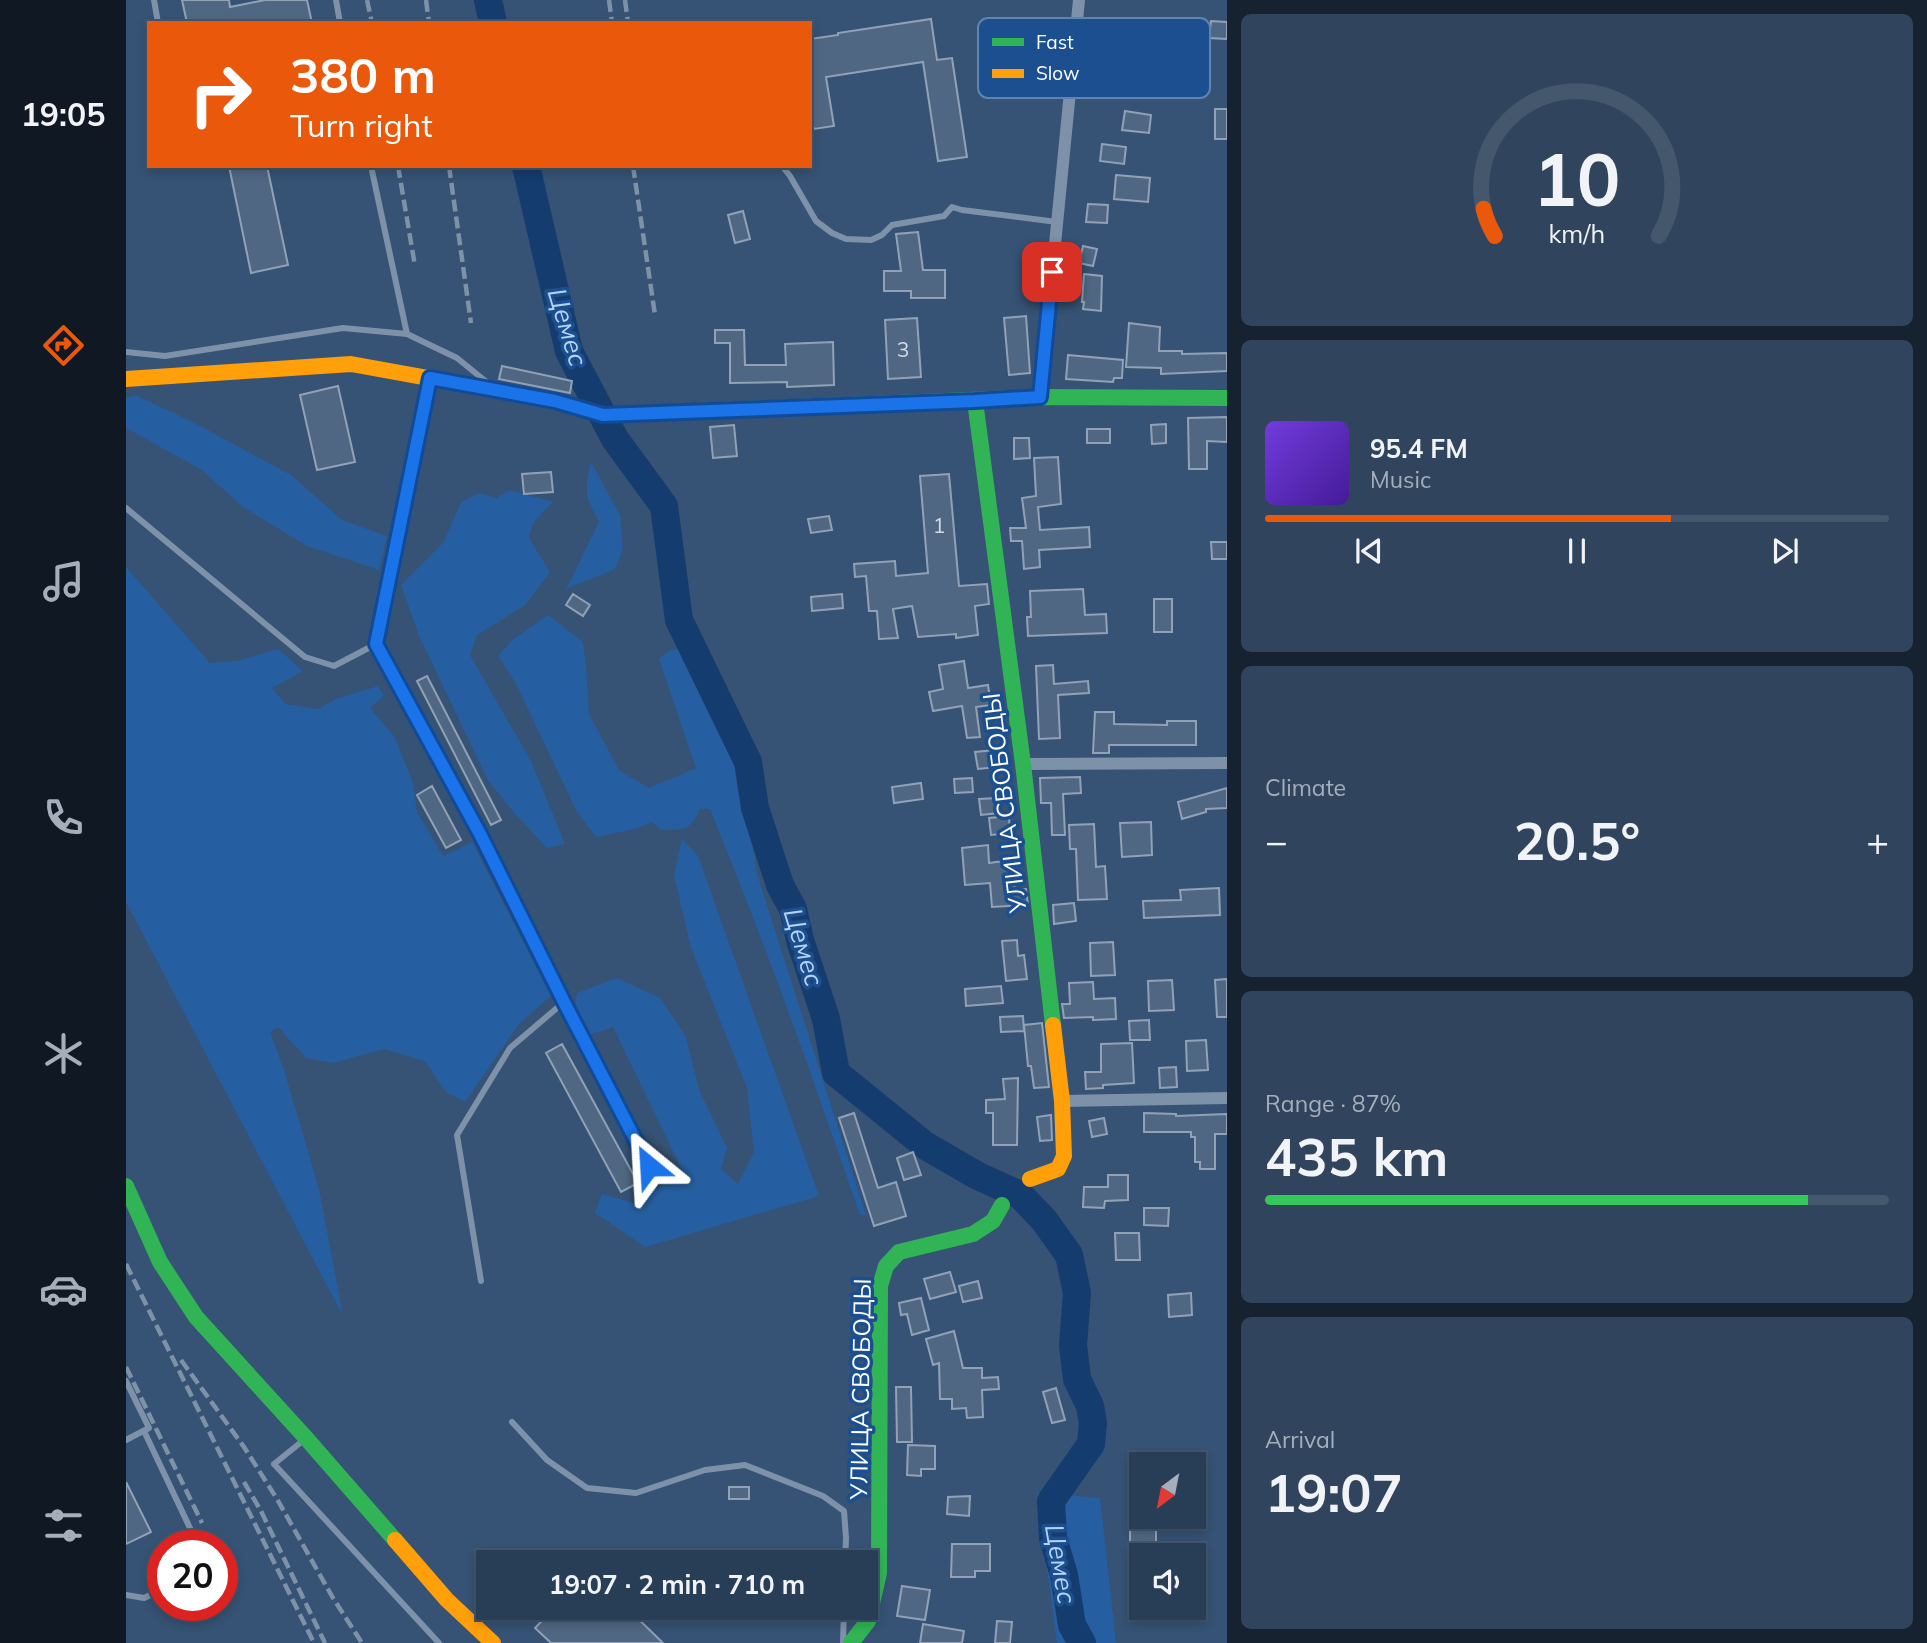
<!DOCTYPE html>
<meta charset="utf-8">
<style>
:root{--surface:#283e57;--page:#30455d;--text:#f1f3f6;--muted:#a5aeba;--line:#44576d;--accent:#ea580c}
body{margin:0;font-family:Mulish,sans-serif;background:var(--page);color:var(--text);height:100vh;display:flex;flex-direction:column;font-size:26px;white-space:nowrap}
*{box-sizing:border-box;margin:0}
p{font-size:23px;color:var(--muted)}
.icon{flex:none;width:38px;height:38px;fill:none;stroke:currentColor;stroke-width:2;stroke-linecap:round;stroke-linejoin:round}
.map{position:relative;flex:1;overflow:hidden}
.panel{display:flex;flex-direction:column;gap:14px;padding:14px;background:#162230;width:700px}
.panel>*{flex:none}
.top-card{position:absolute;left:21px;top:21px;width:665px;height:147px;border-radius:0px;box-shadow:0 4px 10px #0003,0 0 0 2px var(--line);background:#ea580c;color:#fff;overflow:hidden}
.needle{width:46px;rotate:212deg}
.tools{position:absolute;left:1003px;top:1452px;display:grid;gap:14px}
.tools a{display:grid;place-items:center;width:77px;height:77px;border-radius:0px;background:var(--surface);box-shadow:0 4px 10px #0003,0 0 0 2px var(--line);font-size:35px}
.speed{position:absolute;left:21px;top:1530px;display:flex;gap:14px;font-size:35px;font-weight:700;text-align:center}
.speed>*{display:grid;place-content:center;width:91px;height:91px;border-radius:50%;background:var(--surface);box-shadow:0 4px 10px #0003,0 0 0 2px var(--line);line-height:1}
.speed .limit{border:10px solid #d22;background:#fff;color:#111}
.pin{position:absolute;display:grid;place-items:center;width:60px;height:60px;color:#fff;margin:-30px;border-radius:14px;box-shadow:0 4px 10px #0006}
.me{position:absolute;width:77px;margin:-38px;rotate:333deg;stroke-linejoin:round;filter:drop-shadow(0 0 5px #0008)}
.turn{display:flex;align-items:center;gap:24px;height:147px;padding:0 28px;font-size:32px}
.turn .icon{width:91px;height:91px;stroke-width:2.5}
.turn b{display:block;font-size:49px;line-height:60px}
.big{font-size:52px;font-weight:700;line-height:1.1}
.panel .tile{flex:1;display:flex;flex-direction:column;justify-content:center;gap:10px;min-width:0;padding:0 24px;border-radius:10px;background:var(--page)}
.panel .dial{align-items:center;gap:0}
.dial svg{height:182px;overflow:visible;fill:none;stroke:var(--line);stroke-width:7;stroke-linecap:round;text-anchor:middle}
.dial text{fill:var(--text);stroke:none}
.song{display:flex;align-items:center;gap:21px}
.cover{width:84px;height:84px;border-radius:10px;background:linear-gradient(135deg,hsl(260 70% 55%),hsl(260 70% 35%))}
.played{height:7px;border-radius:4px;background:linear-gradient(90deg,var(--accent) 65%,var(--line) 65%)}
.keys{display:flex;justify-content:space-around;direction:ltr}
.heat{display:flex;justify-content:space-between;align-items:center;font-size:38px;direction:ltr}
.charge{height:10px;border-radius:5px;background:linear-gradient(90deg,#34c759 87%,var(--line) 0)}
.trip{position:absolute;left:350px;top:1550px;width:402px;height:70px;border-radius:0px;background:var(--surface);box-shadow:0 4px 10px #0003,0 0 0 2px var(--line);font-weight:700;line-height:70px;text-align:center}
main{display:flex;flex:1;min-height:0}
.tab-bar{display:flex;flex-direction:column;width:126px;justify-content:space-around;align-items:center;background:#101923;color:var(--muted)}
.tab-bar .icon{width:49px;height:49px}
.tab-bar .active{color:var(--accent)}
.tab-bar b{font-size:32px;color:var(--text)}
.map>svg:first-child{display:block}
.green{fill:#265fa1}
.lines{fill:none;stroke-linecap:round;stroke-linejoin:round}
.river{stroke:#153c6e;stroke-width:28}
.building{fill:#506783;stroke:#92a2b6;stroke-width:2}
.lane{stroke:#7d92a8;stroke-width:6}
.street{stroke:#7d92a8;stroke-width:12}
.fast{stroke:#30b455;stroke-width:16}
.slow{stroke:#ff9f0a;stroke-width:16}
.rail{stroke:#7e92a7;stroke-width:4.5;stroke-dasharray:12 5;stroke-linecap:butt}
.route-casing{stroke:#114b97;stroke-width:18}
.route{stroke:#1a73e8;stroke-width:12}
.labels{text-anchor:middle;dominant-baseline:central;stroke-width:7;stroke-linejoin:round;paint-order:stroke}
.number-label{font-size:21px;fill:#d3d9e0}
.street-label{font-size:24px;fill:#fff;stroke:#1b4f8f}
.water-label{font-size:26px;font-style:italic;fill:#b5d3f5;stroke:#1b4f8f}
.key{fill:#1b4f8f;stroke:#5f84b1;stroke-width:2}
.key-label{font-size:19px;fill:#fff}
</style>
<main>
<nav class="tab-bar">
<b>19:05</b>
<svg class="icon active" aria-label="directions" viewBox="0 0 24 24"><path d="M12 3l9 9-9 9-9-9zM9 14v-3h6M13 9l2 2-2 2"/></svg>
<svg class="icon" aria-label="music" viewBox="0 0 24 24"><path d="M9 18V5l10-2v13"/><circle cx="6" cy="18" r="3"/><circle cx="16" cy="16" r="3"/></svg>
<svg class="icon" aria-label="phone" viewBox="0 0 24 24"><path d="M5 4h4l2 5-3 2q2 4 5 5l2-3 5 2v4C11 20 4 13 5 4z"/></svg>
<svg class="icon" aria-label="climate" viewBox="0 0 24 24"><path d="M12 3v18M4 7l16 10M4 17L20 7"/></svg>
<svg class="icon" aria-label="car" viewBox="0 0 24 24"><path d="M5 17H2v-5l4-1 3-4h7l3 4 3 1v5h-3M9 17h6M6 11h13"/><circle cx="7" cy="17" r="2"/><circle cx="17" cy="17" r="2"/></svg>
<svg class="icon" aria-label="filters" viewBox="0 0 24 24"><path d="M4 7h16M4 17h16"/><circle cx="9" cy="7" r="2"/><circle cx="15" cy="17" r="2"/></svg>
</nav>
<div class="map">
<svg width="1101" height="1643" viewBox="0 0 1101 1643">
<rect width="100%" height="100%" fill="#365274"/>
<!-- green -->
<path class="green" d="M9 395 63 420 165 475 216 520 261 536 253 570 181 546 117 507 76 470 0 428V399Z
M465 462 494 515 497 549 489 569 440 589 473 522C459 496 458 491 465 462Z
M384 490 427 502 407 523 403 538 424 572 399 605 351 635 344 655 405 761 439 844 421 848 389 814 362 780 293 636 275 585 317 543 335 502 354 493 370 498Z
M0 567 84 663 111 661 152 649 177 671 146 688 159 704 192 709 210 699 252 686 258 696 244 708 268 736 287 783 291 812 317 856 346 842 425 996 393 1024 339 1102 320 1092 299 1061 258 1049 207 1063 180 1058 152 1027 144 1032 158 1070 193 1189 217 1316 0 902Z
M422 615 457 642 460 666 463 714 493 770 523 788 570 768 533 659 543 651 561 647 614 765 623 829 632 877 740 1215H734C687 1078 639 943 584 809H574C564 831 557 830 535 830L526 822 509 829 470 837 451 812 389 682 372 656 386 640Z
M556 839 572 856 693 1196 519 1247 469 1213 476 1194 508 1203 557 1172 487 1027 463 1035 449 1005 451 993 491 978 534 998 559 1035 574 1092 601 1148 595 1169 612 1184 628 1152 621 1088 565 948 548 875Z
M911 1493 974 1498 990 1643H931Z"/>
<g class="lines">
<!-- river -->
<path class="river" d="M362 0 367 23
M400 166 443 351 489 439 538 506 553 620 622 762 629 808 654 885 667 909 674 940 700 1019 710 1073 800 1146 852 1176 894 1195 918 1220 943 1255 951 1293 947 1345 951 1379 964 1406 967 1423 965 1444 925 1501 927 1538 938 1575 946 1625 956 1643"/>
</g>
<!-- building -->
<path class="building" d="M56 0H103L104 7 139 0H181L186 23H61Z
M805 19 811 60 826 58 841 157 812 161 797 62 700 77 708 126 688 129 684 115V39L712 35V33Z
M1085 21 1101 22V39L1083 38Z
M1089 109H1101V139H1089Z
M999 111 1025 115 1023 133 996 130Z
M976 144 1000 147 998 164 974 161Z
M103 166H141L162 265 125 273Z
M990 175 1024 178 1022 202 988 199Z
M962 204 982 205 981 223 960 222Z
M617 211 624 239 609 243 602 215Z
M792 232 797 270H819V298H785V291H758V271H775L770 234Z
M957 246 971 249 967 266 953 263Z
M958 274 976 276 975 311 957 309 958 302H956Z
M900 316 904 373 883 375 878 318Z
M791 318 795 377 762 379 759 320Z
M1003 323 1034 327 1033 351H1056V354L1101 353V371L1035 374V368L1000 367Z
M589 330H618L619 365H660L659 344 707 342 708 385 661 387V382L604 383V343H589Z
M942 355 997 360 996 378H988L987 382 940 379Z
M376 366 446 381 444 393 373 379Z
M212 386 229 462 191 470 174 395Z
M1101 417V442L1081 441V469H1063L1062 418Z
M1040 424V443L1026 444 1025 425Z
M608 425 611 456 587 458 584 427Z
M961 429H984V443H961Z
M888 438H903L904 458 888 459Z
M932 457 935 504 912 507 914 530 963 527 964 547 913 550 914 567 898 569 896 541H885L884 528H900L896 498 910 496 908 458Z
M425 472 427 492 398 494 396 474Z
M823 474 833 586 861 584 863 604 849 606 852 635 830 638V634L792 637 786 606 767 609 772 638 753 639 751 611H743L740 576 729 577 728 564 769 561 770 576 802 573 794 476Z
M703 516 706 530 685 533 682 519Z
M1085 542H1101V559H1086Z
M957 589 959 615 980 614 981 633 902 636 901 617H905L904 591Z
M447 594 464 605 457 616 440 605Z
M716 594 717 608 686 611 685 597Z
M1028 599H1046V632H1028Z
M838 661 842 688 862 685 865 705 850 707 854 737 841 738 836 706 807 711 803 692 817 689 813 665Z
M927 665 928 684 962 681 963 693 932 695 934 738 913 739 910 666Z
M301 676 375 820 365 825 291 681Z
M969 712H988V724L1041 725V721H1070V745H983V753H967Z
M879 749 881 766 852 769 849 752Z
M954 777 955 793 937 794 939 835H926L925 803H915L914 778Z
M846 778 847 792 829 793 828 779Z
M795 783 797 799 768 803 766 787Z
M306 786 335 840 320 848 291 795Z
M1101 788V808L1080 809V812L1056 819 1052 802Z
M871 798 873 813 855 815 853 799Z
M883 816 884 833 865 835 863 818Z
M1025 822 1026 855 996 857 994 823Z
M968 824 970 867 979 866 981 899 952 900 950 849H944L943 825Z
M862 845 863 863 885 860 889 890 900 889 902 905 866 907 864 883 839 885 836 848Z
M1093 888 1094 915 1018 918 1017 901 1055 900 1054 890Z
M948 903 950 921 928 924 927 905Z
M891 940 892 956 898 955 901 979 880 981 876 941Z
M987 942 989 975 965 976 964 943Z
M1101 979V1017H1091L1089 980Z
M1046 980 1048 1010 1023 1011 1022 981Z
M967 982 968 999 989 998 990 1019 967 1020V1017L938 1018 936 1004H944L943 983Z
M875 986 877 1003 840 1006 839 989Z
M897 1016 898 1031 875 1032 874 1017Z
M1023 1020 1024 1040H1004L1003 1021Z
M916 1023 923 1087 908 1088 905 1066H902L898 1025Z
M1080 1040 1082 1070 1061 1071 1060 1041Z
M1006 1043 1008 1083 977 1085V1088L960 1089 959 1072H975V1044Z
M436 1044 512 1183 495 1192 420 1053Z
M1050 1067 1051 1087 1034 1088 1033 1068Z
M892 1078 891 1145H867V1113H860V1100L879 1099 877 1079Z
M728 1113 752 1188 770 1182 780 1216 748 1226 713 1118Z
M1018 1113 1050 1114V1116L1101 1114V1134H1089V1169H1074V1162H1069V1137H1065V1132H1018Z
M925 1115 926 1140 914 1141 911 1117Z
M978 1118 981 1134 966 1137 963 1121Z
M787 1152 795 1175 778 1180 771 1158Z
M982 1175H1002V1200L979 1201 978 1208 957 1207 958 1187H982Z
M1018 1208H1043L1042 1226 1018 1225Z
M989 1233H1013L1014 1260H990Z
M824 1272 830 1292 804 1299 798 1279Z
M852 1281 856 1298 837 1302 833 1286Z
M1065 1293 1066 1315 1043 1317 1042 1295Z
M795 1298 803 1330 786 1335 781 1314 775 1315 773 1303Z
M828 1331 837 1368H856V1378L872 1377 873 1389 856 1390 857 1417 841 1418 840 1408 826 1409V1399H814L813 1363 807 1365 800 1339Z
M770 1387H785L786 1442H771Z
M930 1388 939 1420 926 1423 917 1392Z
M782 1445 809 1446V1469H795V1476L781 1475Z
M0 1482 25 1532 0 1544Z
M603 1487H623V1499H603Z
M844 1496 843 1516 821 1514 822 1497Z
M1068 1497H1081V1517H1068Z
M1004 1526H1030V1543L1004 1544Z
M826 1544H864V1571H849V1577H825Z
M776 1586 804 1590 799 1620 771 1616Z
M428 1608H501L537 1643H425L409 1628Z
M871 1621 886 1622 884 1643H869Z
M797 1624 838 1631 836 1643H794Z"/>
<g class="lines">
<!-- lane -->
<path class="lane" d="M28 0 32 23
M210 0 214 23
M245 166 281 334
M656 166 664 176 690 221 706 233 720 239 745 240 756 235 766 225 818 216 826 207 836 210 931 222
M0 352 39 356 217 328 281 334 331 358 363 384
M0 508 179 657 208 666 250 644 304 380
M250 644 354 834 438 1002 523 1166
M355 1281 331 1135 384 1048 438 1002
M0 1381 23 1428 0 1440
M386 1422 421 1460 461 1488 510 1493 579 1470 619 1465 697 1496 718 1511 720 1538 719 1563
M18 1431 72 1545
M179 1439 148 1464 313 1643
M0 1595 18 1598 37 1589
M717 1643 718 1608"/>
<!-- street -->
<path class="street" d="M914 397 953 0
M897 764 1101 763
M936 1101 1101 1098"/>
<!-- fast -->
<path class="fast" d="M849 401 897 764 927 1025
M446 406 477 415 914 397 1101 398
M0 1186 34 1262 70 1317 180 1438 269 1540
M725 1643 742 1621 753 1573 754 1286 760 1266 773 1252 847 1234 867 1221 876 1205"/>
<!-- slow -->
<path class="slow" d="M0 379 225 364 429 401 446 406
M904 1179 932 1169 938 1156 936 1101 927 1025
M269 1540 321 1600 367 1643"/>
<!-- rail -->
<path class="rail" d="M241 0 246 23
M300 0 303 23
M483 0 486 23
M499 0 502 23
M272 166 289 266
M323 166 345 323
M507 166 529 315
M0 1264 188 1643
M55 1360 118 1447 151 1499 207 1598 236 1643
M0 1367 76 1523
M118 1482 135 1511 199 1643"/>
</g>
<g class="lines">
<defs>
<path id="route" d="M523 1166 438 1002 354 834 250 644 304 378 429 401 477 415 849 401 914 397 926 272"/>
</defs>
<!-- route casing -->
<use href="#route" class="route-casing"/>
<!-- route -->
<use href="#route" class="route"/>
</g>
<g class="labels">
<!-- number labels -->
<g class="number-label">
<text x="777" y="349">3</text>
<text x="813" y="525">1</text>
</g>
<!-- street labels -->
<g class="street-label">
<text transform="translate(878 803) rotate(-97)">УЛИЦА СВОБОДЫ</text>
<text transform="translate(734 1389) rotate(-89)">УЛИЦА СВОБОДЫ</text>
</g>
<!-- water labels -->
<g class="water-label">
<text transform="translate(442 327) rotate(73)">Цемес</text>
<text transform="translate(678 947) rotate(73)">Цемес</text>
<text transform="translate(935 1564) rotate(80)">Цемес</text>
</g>
</g>
<!-- legend -->
<rect x="852" y="18" width="232" height="80" rx="10" class="key"/>
<rect x="866" y="38" width="32" height="8" fill="#30b455"/>
<rect x="866" y="69" width="32" height="9" fill="#ff9f0a"/>
<g class="key-label">
<text x="910" y="49">Fast</text>
<text x="910" y="80">Slow</text>
</g>
</svg>
<div class="tools">
<a><svg class="needle" viewBox="-14 -14 28 28"><path d="M0-13l5 13h-10z" fill="#e53935"/><path d="M0 13l5-13h-10z" fill="#a5aeba"/></svg></a>
<a><svg class="icon" aria-label="sound" viewBox="0 0 24 24"><path d="M4 9h4l5-4v14l-5-4H4zM17 9q2 3 0 6"/></svg></a>
</div>
<div class="speed"><div class="limit">20</div></div>
<div class="pin" style="left:926px;top:272px;background:#d93025"><svg class="icon" aria-label="arrive" viewBox="0 0 24 24"><path d="M6 21V4h12l-3 4 3 4H6"/></svg></div>
<svg class="me" style="left:523px;top:1166px" viewBox="-20 -20 40 40"><path d="M0-17L14 15 0 8-14 15z" fill="#1a73e8" stroke="#fff" stroke-width="4"/></svg>
<div class="trip">19:07 · 2 min · 710 m</div>
<div class="top-card">
<div class="turn"><svg class="icon" aria-label="right" viewBox="0 0 24 24"><path d="M7 20v-9h11M14 6l5 5-5 5"/></svg><div><b>380 m</b>Turn right</div></div>
</div>
</div>
<section class="panel">
<div class="tile dial"><svg viewBox="0 0 100 80">
<path d="M14 69A42 42 0 1 1 86 69"/>
<path d="M14 69A42 42 0 0 1 9 57" stroke="#ea580c"/>
<text x="50" y="56" font-size="32" font-weight="700">10</text>
<text x="50" y="72" font-size="11">km/h</text>
</svg></div>
<div class="tile">
<div class="song"><i class="cover"></i><div><b>95.4 FM</b><p>Music</p></div></div>
<div class="played"></div>
<div class="keys"><svg class="icon" aria-label="previous" viewBox="0 0 24 24"><path d="M18 5L8 12l10 7zM5 5v14"/></svg><svg class="icon" aria-label="pause" viewBox="0 0 24 24"><path d="M8 5v14M16 5v14"/></svg><svg class="icon" aria-label="next" viewBox="0 0 24 24"><path d="M6 5l10 7-10 7zM19 5v14"/></svg></div>
</div>
<div class="tile"><p>Climate</p>
<div class="heat"><a>−</a><b class="big">20.5°</b><a>+</a></div>
</div>
<div class="tile"><p>Range · 87%</p><b class="big">435 km</b><div class="charge"></div></div>
<div class="tile"><p>Arrival</p><b class="big">19:07</b></div>
</section>
</main>
